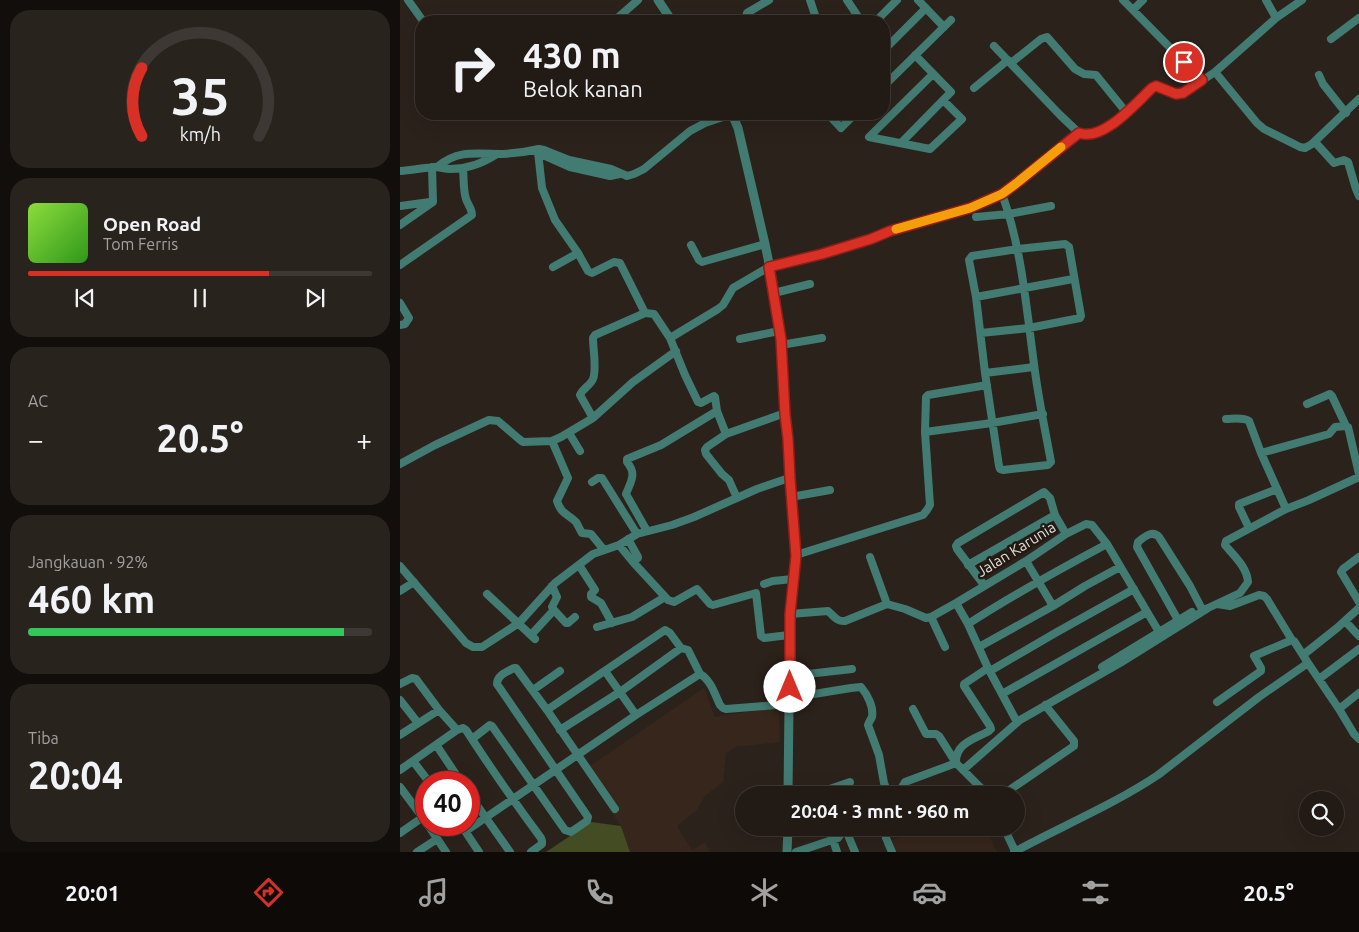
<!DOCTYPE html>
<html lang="id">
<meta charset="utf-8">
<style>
:root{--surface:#211a15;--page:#29231e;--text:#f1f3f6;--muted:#a2a1a0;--line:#3e3834;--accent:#d93025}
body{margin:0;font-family:Ubuntu,sans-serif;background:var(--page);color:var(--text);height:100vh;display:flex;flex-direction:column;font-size:19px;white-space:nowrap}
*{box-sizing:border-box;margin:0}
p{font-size:16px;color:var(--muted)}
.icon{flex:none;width:28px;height:28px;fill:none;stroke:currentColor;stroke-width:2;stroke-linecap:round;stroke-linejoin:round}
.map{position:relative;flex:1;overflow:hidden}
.details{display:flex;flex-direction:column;gap:10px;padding:10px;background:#120e0c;width:400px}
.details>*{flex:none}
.banner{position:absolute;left:15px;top:15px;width:475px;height:105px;border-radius:20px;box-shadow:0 5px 20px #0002,0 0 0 1px var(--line);background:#211a15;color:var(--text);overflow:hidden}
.buttons{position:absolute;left:899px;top:791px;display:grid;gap:10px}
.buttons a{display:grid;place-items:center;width:45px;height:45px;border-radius:50%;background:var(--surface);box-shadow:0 5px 20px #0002,0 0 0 1px var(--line);font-size:25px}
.speed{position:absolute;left:15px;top:771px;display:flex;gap:10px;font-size:25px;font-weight:700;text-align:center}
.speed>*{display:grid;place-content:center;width:65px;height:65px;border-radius:50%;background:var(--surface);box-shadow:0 5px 20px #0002,0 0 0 1px var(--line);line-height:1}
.speed .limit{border:8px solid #d22;background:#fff;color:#111}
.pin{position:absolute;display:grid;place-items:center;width:42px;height:42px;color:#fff;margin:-21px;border:2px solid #fff;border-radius:50%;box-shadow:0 1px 5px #0007}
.me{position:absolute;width:55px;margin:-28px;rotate:0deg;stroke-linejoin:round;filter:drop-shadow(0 0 4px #0008)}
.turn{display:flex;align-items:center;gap:18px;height:105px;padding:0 25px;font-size:22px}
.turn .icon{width:65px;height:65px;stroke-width:2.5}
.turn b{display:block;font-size:35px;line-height:42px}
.big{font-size:38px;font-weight:700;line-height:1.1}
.details .widget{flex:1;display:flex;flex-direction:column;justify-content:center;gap:8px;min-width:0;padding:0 18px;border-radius:20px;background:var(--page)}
.details .dial{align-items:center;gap:0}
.dial svg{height:130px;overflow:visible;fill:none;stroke:var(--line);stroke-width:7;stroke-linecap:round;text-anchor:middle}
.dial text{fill:var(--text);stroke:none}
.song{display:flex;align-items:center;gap:15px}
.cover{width:60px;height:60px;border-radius:8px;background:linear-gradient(135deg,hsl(90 70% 55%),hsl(110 70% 35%))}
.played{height:5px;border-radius:2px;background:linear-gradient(90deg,var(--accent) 70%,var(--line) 70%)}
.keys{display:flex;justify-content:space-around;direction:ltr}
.heat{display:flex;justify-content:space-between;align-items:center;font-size:28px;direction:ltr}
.charge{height:8px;border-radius:4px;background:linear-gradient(90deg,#34c759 92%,var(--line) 0)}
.trip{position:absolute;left:335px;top:786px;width:290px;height:50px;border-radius:25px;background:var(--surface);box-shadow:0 5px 20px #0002,0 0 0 1px var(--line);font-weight:700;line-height:50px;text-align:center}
.tab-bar{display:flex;height:80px;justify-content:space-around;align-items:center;background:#0d0a08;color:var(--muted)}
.tab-bar .icon{width:35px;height:35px}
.tab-bar .selected{color:var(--accent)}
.tab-bar b{font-size:22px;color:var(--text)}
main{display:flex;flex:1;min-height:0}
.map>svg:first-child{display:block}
.built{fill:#36261c}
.green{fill:#434c22}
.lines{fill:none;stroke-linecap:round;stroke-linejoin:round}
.minor{stroke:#427b71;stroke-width:8}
.tertiary{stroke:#427b71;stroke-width:9}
.route-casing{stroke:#8d1f18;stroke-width:12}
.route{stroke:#d93025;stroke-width:9}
.slow{stroke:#f59e0b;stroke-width:9}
.labels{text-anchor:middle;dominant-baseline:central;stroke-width:5;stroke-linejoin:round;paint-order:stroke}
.street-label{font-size:15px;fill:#e4ddd9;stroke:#221912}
</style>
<main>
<section class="details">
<div class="widget dial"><svg viewBox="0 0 100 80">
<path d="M14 69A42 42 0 1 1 86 69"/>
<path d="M14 69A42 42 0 0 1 14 27" stroke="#d93025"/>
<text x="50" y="56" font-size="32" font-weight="700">35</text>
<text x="50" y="72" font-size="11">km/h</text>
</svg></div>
<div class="widget">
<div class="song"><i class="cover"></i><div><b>Open Road</b><p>Tom Ferris</p></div></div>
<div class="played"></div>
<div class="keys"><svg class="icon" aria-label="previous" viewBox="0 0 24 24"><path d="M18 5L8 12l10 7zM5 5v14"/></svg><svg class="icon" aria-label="pause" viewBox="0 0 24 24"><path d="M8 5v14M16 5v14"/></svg><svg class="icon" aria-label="next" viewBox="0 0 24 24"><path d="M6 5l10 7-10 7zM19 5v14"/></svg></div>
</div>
<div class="widget"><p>AC</p>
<div class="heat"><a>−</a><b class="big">20.5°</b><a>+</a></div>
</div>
<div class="widget"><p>Jangkauan · 92%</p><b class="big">460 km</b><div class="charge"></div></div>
<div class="widget"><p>Tiba</p><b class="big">20:04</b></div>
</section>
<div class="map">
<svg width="959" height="852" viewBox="0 0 959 852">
<rect width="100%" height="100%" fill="#2c221c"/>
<!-- built -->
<path class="built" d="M304 688 315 717 364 709 379 711 380 742 336 747 326 753 323 782 305 796 297 810 277 826 292 850 305 842 310 852H230L221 826 184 770Z
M522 828H585L597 852H487L483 844Z"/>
<!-- green -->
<path class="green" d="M191 822 221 826 230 852H146Z"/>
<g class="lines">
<!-- minor -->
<path class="minor" d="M8 0 23 21
M410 0 417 21
M447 0 461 21
M518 0 544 27
M723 0 802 80
M733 10 743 0
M876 18 902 0
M57 21H59
M214 21 238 0
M345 21 347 13 369 0
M476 21 497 0
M931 39 959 18
M594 46 660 115 679 133
M484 50 526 8
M611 63 641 39 647 37 675 69 684 74 696 75 726 112
M815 72 857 123 864 129 900 147 905 148 912 144 959 99
M533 74 469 137 530 149 562 119 543 100
M919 75 923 84 946 113
M484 86 551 20
M574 88 608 60
M428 114 441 128 455 114
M915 142 934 163 944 160 948 162 956 189 959 196
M501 143 551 92 515 55
M135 150 143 155 170 167 210 176 220 174
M138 152 142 188 155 220 178 253 188 271 192 273 214 262 220 263 245 313
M37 167C56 151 73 153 96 154 110 154 126 152 139 149L144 150 169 160 211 169 227 176 234 174 244 169 290 131 305 123 332 114
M0 171C12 170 23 168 35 167 40 167 45 169 50 169 68 169 82 164 97 154
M0 206 30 202
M576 217 609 214 651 206
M0 225 33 202 32 167
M291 245 299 260 302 262 365 244
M0 265 72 215C72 209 68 205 66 199 63 190 64 179 63 169
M153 267 178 253
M374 293 410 284
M576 297 673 279
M0 303 9 318 5 324 0 325
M581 333 629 328 680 318 681 316 669 247 665 244 618 249 572 256 569 260 576 297 585 373 599 466 600 469 603 470 648 465 651 462C645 429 638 397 634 364 626 306 622 249 602 194
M340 339 379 331
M381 345 422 338
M585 373 634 367
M907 404 930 394 932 396 946 426
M193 418 180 395C183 388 190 386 193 379 197 369 193 350 193 338L195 335 245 313 254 314 270 338
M826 419C833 419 843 417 849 421L861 453 886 509
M525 432 592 423 643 414
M169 433 180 451
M326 434 317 411 315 397 314 396 301 403 298 402 285 375 270 338 318 309 323 305 333 288 369 267 421 254 471 239 491 231 571 207 602 194 618 182 679 133C703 142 736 103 752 88L756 86 776 94 783 93 815 72 876 18 866 0
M152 441 168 478 157 501C161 514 168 514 176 522 178 525 180 530 182 533L191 534 204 550
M861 453 929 434 935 427 946 426 948 427 949 431 959 474
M0 464 35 445 89 420 98 421 119 439 123 442 152 441 161 437 193 418 233 382 276 351
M192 482 198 478H202L237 534
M391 497 430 490
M337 498 329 480 322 474 306 454 305 450 307 447 326 434 385 413
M849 528 839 507V504L877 489
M247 531 226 494C231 481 237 474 227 462V459L261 445 317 411
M228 539 238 557V558L233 562
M219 545 233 562 268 600 274 602 297 589 310 604 313 605 356 593 361 636 364 638 389 635
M396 555 523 515 527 510 530 505 525 432 526 397 528 395 587 385
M470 557 487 604
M959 557 943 569 941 572 959 602
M626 561 653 606
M179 565 195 590 191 594V597L201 603 212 623
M568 565 655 515
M0 566 66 643 73 647H82L119 623 155 583 193 554 219 545 237 534 272 525 294 517 357 489 389 478
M364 584 373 581 393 579
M584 585 557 549 556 546 558 543 644 492 650 498 655 515 666 534
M0 591 14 582
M87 594 135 639
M556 603 568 624 588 668 617 722
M817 604 830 606 859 595 864 596 867 599 892 640
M154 610 166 623H168L175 617
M390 614 428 611C434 616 437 622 445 621L487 604 505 609 526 618 531 617 556 603 626 561 666 534 686 524 692 525 707 544 759 632
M531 617 545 647
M778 620 737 547 738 542C745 536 753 530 759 537L790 586 803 611
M945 621 959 636
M568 624C613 595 660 569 707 544
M197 627 232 617 265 597
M131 635 154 610 152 607 157 597 152 586
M579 647 653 606 685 586 720 567
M903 655 937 628 959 608
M702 667 792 612
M205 671 236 715
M590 671 657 632 734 589
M390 676 452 669
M919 679 959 649
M0 684 12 678 16 679 39 710 57 730
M133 690 160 671
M602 694 747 612
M389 698 451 688 461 687C467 694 474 707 472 717 471 719 469 722 468 725L479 755 484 783 489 795
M0 700 18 723
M817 702 861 671V668L854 656 892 640 894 641 908 663
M513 709 526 734H536L539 736 556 763 588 795
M939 709 959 693
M147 710 265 630 270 633 281 648
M160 730 220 692 281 648 288 650 300 674
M0 735 39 710
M72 739 90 725 92 726 165 830 171 832 187 821 188 817 97 684C97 675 107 672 114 668H116L147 710 215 809
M37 746 61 782
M13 761 29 782
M0 770 57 730 63 728 66 730C90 767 115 803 141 838L142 841V844L131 852
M563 770 620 720 720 663 808 608 840 593 848 582C847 567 834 556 825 545L826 541 886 509 909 500 959 477
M0 787 26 822
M69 794 110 852
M412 795 450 782
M503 795 502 787 505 782 556 763C555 743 575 739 589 731L591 729 590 726 564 686V684L588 668
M597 795 608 791 674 746V741L645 705
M28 825 46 852
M61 825 79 852
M445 828 455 852
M604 828 615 851
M66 831 236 715 300 674C311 680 315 695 320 705L323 708 326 709 389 704
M0 833 23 817
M486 838 492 852
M433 840 437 852
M17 852 37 839
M396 852 438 838 445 828
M614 852C662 826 713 805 758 775L859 697 908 663 939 709 954 734 959 739"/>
<!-- tertiary -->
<path class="tertiary" d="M258 0 272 21
M332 114 338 128 365 244 373 283 381 339 385 413 388 439 389 478 396 555 390 614 388 795
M387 852 388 828"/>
</g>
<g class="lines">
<defs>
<path id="route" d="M390 687V614L396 556 390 478 388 439 385 414 381 339 369 267 422 254 471 239 490 231 570 208 602 194 618 182 679 133C703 142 736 103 752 88L756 86 776 94 783 93 802 80 784 62"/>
</defs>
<!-- route casing -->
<use href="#route" class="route-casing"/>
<!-- route -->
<use href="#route" class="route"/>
<!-- slow -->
<path class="slow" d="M496 229 570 208 602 194 618 182 661 147"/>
</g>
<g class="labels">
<!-- street labels -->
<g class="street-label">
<text transform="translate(616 549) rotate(-32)">Jalan Karunia</text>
</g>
</g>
</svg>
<div class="buttons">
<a><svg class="icon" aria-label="search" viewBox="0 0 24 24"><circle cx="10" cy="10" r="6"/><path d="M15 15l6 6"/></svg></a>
</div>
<div class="speed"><div class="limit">40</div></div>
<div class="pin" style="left:784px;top:62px;background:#d93025"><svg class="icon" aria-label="arrive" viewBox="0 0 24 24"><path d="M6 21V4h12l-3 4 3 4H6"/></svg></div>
<svg class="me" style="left:390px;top:687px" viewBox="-20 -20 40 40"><circle r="19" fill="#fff"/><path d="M0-13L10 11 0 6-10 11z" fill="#d93025"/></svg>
<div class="trip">20:04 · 3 mnt · 960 m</div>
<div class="banner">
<div class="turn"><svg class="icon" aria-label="right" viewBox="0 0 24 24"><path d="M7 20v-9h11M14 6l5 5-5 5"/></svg><div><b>430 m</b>Belok kanan</div></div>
</div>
</div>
</main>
<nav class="tab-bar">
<b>20:01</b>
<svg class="icon selected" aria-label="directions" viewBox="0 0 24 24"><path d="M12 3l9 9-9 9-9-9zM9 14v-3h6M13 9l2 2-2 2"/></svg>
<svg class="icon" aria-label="music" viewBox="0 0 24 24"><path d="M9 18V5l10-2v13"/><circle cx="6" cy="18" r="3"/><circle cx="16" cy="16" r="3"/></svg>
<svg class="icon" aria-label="phone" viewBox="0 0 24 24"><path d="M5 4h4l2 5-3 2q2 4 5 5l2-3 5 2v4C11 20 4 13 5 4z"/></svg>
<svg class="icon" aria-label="climate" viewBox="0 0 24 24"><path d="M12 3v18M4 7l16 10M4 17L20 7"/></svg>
<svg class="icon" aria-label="car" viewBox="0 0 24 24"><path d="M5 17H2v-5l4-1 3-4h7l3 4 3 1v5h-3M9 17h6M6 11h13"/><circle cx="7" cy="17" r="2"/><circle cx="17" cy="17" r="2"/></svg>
<svg class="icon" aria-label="filters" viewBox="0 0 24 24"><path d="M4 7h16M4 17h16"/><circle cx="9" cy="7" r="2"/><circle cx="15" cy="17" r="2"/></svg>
<b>20.5°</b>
</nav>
